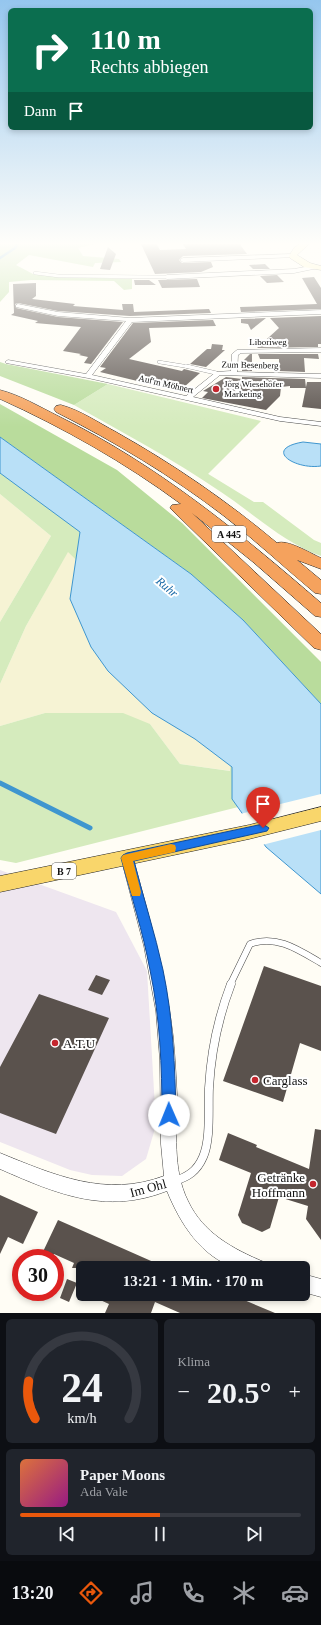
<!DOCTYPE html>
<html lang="de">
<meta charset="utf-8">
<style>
:root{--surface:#171b24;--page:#20242c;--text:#f1f3f6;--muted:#9ea1a6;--line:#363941;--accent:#ea580c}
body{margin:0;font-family:"Times New Roman",serif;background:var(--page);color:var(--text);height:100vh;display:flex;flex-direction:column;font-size:15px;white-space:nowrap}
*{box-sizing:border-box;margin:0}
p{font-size:13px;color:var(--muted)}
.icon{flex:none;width:22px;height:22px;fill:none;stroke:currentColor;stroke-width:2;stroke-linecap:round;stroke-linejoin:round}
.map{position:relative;height:1313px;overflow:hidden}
.sheet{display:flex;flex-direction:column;gap:6px;padding:6px;background:#0d0f14;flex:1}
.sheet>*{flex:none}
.guide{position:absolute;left:8px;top:8px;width:305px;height:122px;border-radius:6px;box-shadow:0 2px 6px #0003;background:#0b6e4f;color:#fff;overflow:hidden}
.speed{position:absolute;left:12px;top:1249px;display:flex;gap:8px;font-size:20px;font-weight:700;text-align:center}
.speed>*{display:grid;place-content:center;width:52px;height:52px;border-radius:50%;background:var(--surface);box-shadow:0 2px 6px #0003;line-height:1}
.speed .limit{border:6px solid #d22;background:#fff;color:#111}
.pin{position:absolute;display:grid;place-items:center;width:34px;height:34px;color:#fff;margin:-41px -17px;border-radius:50% 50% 50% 0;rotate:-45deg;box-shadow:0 0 4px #0007}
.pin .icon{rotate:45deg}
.me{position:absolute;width:44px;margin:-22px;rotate:359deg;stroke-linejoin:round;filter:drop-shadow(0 0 3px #0008)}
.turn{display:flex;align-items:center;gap:14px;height:84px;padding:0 16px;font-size:18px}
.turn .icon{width:52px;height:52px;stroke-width:2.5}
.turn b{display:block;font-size:28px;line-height:34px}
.then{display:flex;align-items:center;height:38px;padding:0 16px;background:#0003;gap:8px;font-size:15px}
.big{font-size:30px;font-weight:700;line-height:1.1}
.sheet .tile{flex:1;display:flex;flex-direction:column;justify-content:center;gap:6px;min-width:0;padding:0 14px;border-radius:6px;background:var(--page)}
.sheet .dial{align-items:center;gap:0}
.dial svg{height:104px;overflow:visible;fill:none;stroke:var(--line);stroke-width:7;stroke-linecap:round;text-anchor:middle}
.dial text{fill:var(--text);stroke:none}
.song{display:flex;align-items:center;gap:12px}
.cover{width:48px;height:48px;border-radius:6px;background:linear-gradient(135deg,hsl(20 70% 55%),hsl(310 70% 35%))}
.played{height:4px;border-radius:2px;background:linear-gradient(90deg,var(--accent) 50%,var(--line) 50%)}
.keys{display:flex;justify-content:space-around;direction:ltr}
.heat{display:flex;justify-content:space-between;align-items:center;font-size:22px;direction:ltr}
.sheet .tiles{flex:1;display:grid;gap:6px;grid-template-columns:1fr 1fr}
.tile:last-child{grid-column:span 2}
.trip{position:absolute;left:76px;top:1261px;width:234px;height:40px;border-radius:6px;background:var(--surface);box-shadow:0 2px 6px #0003;font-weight:700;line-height:40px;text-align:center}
.menu{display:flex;height:64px;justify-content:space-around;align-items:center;background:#090b0e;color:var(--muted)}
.menu .icon{width:28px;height:28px}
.menu .active{color:var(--accent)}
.menu b{font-size:18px;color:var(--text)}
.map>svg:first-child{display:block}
.industrial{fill:#eee6ef}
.farmland{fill:#f6f3d4}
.green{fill:#d5ebbd}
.forest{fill:#b9dc9c}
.water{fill:#b9e0f7;stroke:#3f96cf}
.pier{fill:#fffdf5}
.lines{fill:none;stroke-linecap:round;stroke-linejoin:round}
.stream-far1{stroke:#3f96cf;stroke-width:2.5}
.stream{stroke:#3f96cf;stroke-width:5}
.building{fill:#5a524d}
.lane-far3-casing{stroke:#444;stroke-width:3.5}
.lane-far2-casing{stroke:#444;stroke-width:4}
.lane-far1-casing{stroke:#444;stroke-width:7}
.lane-casing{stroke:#444;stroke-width:9}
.street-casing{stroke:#444;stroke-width:1}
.secondary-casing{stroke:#333;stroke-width:1}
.primary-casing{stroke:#222;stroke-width:1}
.highway-casing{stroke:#222;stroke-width:1}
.lane-far3{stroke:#fff;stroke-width:3}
.lane-far2{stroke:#fff;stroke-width:3.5}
.lane-far1{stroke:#fff;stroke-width:6}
.lane{stroke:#fff;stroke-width:8}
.street{fill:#fff;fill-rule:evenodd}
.secondary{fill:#fff6b0;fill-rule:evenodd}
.primary{fill:#f9d66b;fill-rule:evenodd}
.highway{fill:#f5a25d;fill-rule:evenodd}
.route{fill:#1a73e8;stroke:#114b97}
.slow{fill:#f59e0b}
.poi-dot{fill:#c4262e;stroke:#fff;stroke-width:1.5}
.labels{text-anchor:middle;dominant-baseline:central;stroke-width:4;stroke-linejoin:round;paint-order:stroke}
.far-street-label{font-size:9px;fill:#111;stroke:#fff}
.far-poi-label{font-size:9px;fill:#111;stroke:#fff;text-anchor:start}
.shield{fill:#fff;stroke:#585858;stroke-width:1}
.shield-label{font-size:10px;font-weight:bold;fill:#111}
.water-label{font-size:12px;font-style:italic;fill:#1768a6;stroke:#fff}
.near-poi-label{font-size:13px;fill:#111;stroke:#fff;text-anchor:start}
.near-street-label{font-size:13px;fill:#111;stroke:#fff}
</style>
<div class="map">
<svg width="321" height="1313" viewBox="0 0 321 1313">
<rect width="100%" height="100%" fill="#fffdf5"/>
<!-- industrial -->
<path class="industrial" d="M0 870 116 912 147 971 156 1125 146 1159 122 1176 92 1175 70 1170 0 1142Z"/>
<!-- farmland -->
<path class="farmland" d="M0 494 51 536 0 622Z
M68 551 123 605 233 742 231 771 180 764 150 724 45 713 0 726V684L26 626Z"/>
<!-- green -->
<path class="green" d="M108 384 261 421 208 474 192 464 254 502H263L314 540 321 543V556C283 542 254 514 221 492 174 460 124 433 74 405Z
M0 469 62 515 149 597 321 786 16 863 0 860V726L45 713H123L150 724 180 764 230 771 233 742 123 605 68 552 26 626 0 684V622L51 536 0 494Z"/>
<!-- forest -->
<path class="forest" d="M0 243H99L78 248 83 256 119 259 121 262 95 263 93 267 29 255 16 265 33 274 58 277 132 279V289L124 290 114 281 31 280 9 282V292L0 302Z
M0 362 6 364 108 384 74 405 0 376Z
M0 404 117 470 182 523 321 662V704L243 620 191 574 0 437Z"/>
<!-- water -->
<path class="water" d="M0 437 191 574 243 620 321 704V894L266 847 232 799V767L195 739 152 713 108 671 91 647 70 599 80 532 0 473Z
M303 442 321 444V466C295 470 262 449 303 442Z"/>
<!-- pier -->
<path class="pier" d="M321 794V830L262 845 240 814Z"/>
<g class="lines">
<!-- stream-far1 -->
<path class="stream-far1" d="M0 258 15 248 18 243"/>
<!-- stream -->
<path class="stream" d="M0 783 90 828"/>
</g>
<!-- building -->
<path class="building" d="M156 243 160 250 186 249 182 243H239L247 254 183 256 179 260 182 263 211 262 213 267 201 272 155 274 141 244Z
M108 247 116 254 110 270 100 269Z
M265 264 270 269H253L249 265Z
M277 275 284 282 267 283 260 276Z
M314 277 321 288V309L241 312 240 307 317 304 302 278Z
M197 279 200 287 162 288 158 280Z
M134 280H149L156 285H135Z
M36 283V296L32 299 75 304 73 306 123 310 122 304H133L134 312 209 309 211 313 130 316 58 311 18 303 15 304 16 308 58 317 123 322 91 364 84 363 88 357 79 355 81 354 63 351 81 327 35 323 38 321 11 315 14 313 13 284Z
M321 316V344H318V347L257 348 279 328 270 318Z
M266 318 251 330 248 324 241 323V319Z
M213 320 216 326 149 328 151 342 129 359 182 371 184 369 200 373 184 387 163 382 158 386 100 372 106 368 100 367 133 323Z
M212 344 223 345 222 350H225L206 367 190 364 207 349H211Z
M250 354H252V371H242V362Z
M258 354H318L319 359 304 358 305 372 279 371V359H260Z
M226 377 242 379V377L305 379 306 388H290V386L281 387 280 396 266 410 202 398 208 392 203 391Z
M307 382H321V409L302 407Z
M264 966 321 986V1051L300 1043 283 1102 223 1081Z
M96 975 110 980 102 995 88 990Z
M39 994 109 1018 56 1134 0 1113V1067Z
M315 1129 321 1130V1240L306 1219 308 1206 279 1197 270 1228 262 1232 242 1223 238 1215 251 1173 219 1160 228 1133 257 1145 256 1147 309 1169Z
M0 1195 38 1212 23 1244 8 1237 0 1254Z
M58 1220 124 1249 167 1268H72L74 1263 54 1254 51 1258H40Z
M67 1279 77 1283 69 1302 60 1298Z
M87 1294H230L275 1313H180L155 1302 151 1313H105L109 1304Z"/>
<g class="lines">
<defs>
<path id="lane-far3" d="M35 273 59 276 167 277
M159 362 190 367"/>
<path id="lane-far2" d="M186 366 216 373"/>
<path id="lane-far1" d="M230 985 250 944C276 934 299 950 321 963"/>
<path id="lane" d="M174 1181C188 1177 197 1171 203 1157 211 1139 208 1108 209 1088 211 1051 218 1018 231 984"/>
<path id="street" d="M293 254 296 256 295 257 183 262 180 260 183 258Z
M316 265 318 266V268L294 273 167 279 164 277 167 275 294 269Z
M18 304 58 312 130 318 321 310V314L132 322 92 375 186 396 216 372 231 371 232 354 237 350 321 348V352L241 353 238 355 237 372 321 374V378L220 375 193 397 280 417 321 422V426L280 421 88 378 6 363 5 362 8 360 86 374 126 321 58 316 16 307V305Z
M127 853 131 855 133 858C149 917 166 975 173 1036 175 1056 176 1076 177 1096 177 1130 172 1169 188 1201 203 1233 233 1249 264 1262L267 1268C257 1268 244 1270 236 1268 201 1257 180 1223 167 1191 106 1215 57 1194 0 1169V1153C54 1175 106 1198 164 1176L161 1144 160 1060 156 1011 144 946 121 858 123 855Z
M303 1274 321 1279V1297L303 1292Z"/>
<path id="secondary" d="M301 243H310L297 255 310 263 321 266V270L304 267 290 258 289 256 294 248Z"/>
<path id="primary" d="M321 807V821L249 839 0 892V876L249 825Z"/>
<path id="highway" d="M0 390C20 395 40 407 58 416 156 464 239 532 321 603V617L315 616 253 562 192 513 321 634V650L314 648 170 508 172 505 181 504C124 462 64 428 0 399Z
M61 405C80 410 99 423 116 432 173 464 227 501 277 543 287 539 310 553 321 558V569L297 560 321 580V594L315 593C284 567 255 540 224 516 172 476 115 442 56 412L54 409 56 406Z"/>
</defs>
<!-- lane-far3 casing -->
<use href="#lane-far3" class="lane-far3-casing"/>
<!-- lane-far2 casing -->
<use href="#lane-far2" class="lane-far2-casing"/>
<!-- lane-far1 casing -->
<use href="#lane-far1" class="lane-far1-casing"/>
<!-- lane casing -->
<use href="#lane" class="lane-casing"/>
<!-- street casing -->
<use href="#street" class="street-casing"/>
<!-- secondary casing -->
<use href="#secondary" class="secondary-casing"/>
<!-- primary casing -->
<use href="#primary" class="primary-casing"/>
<!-- highway casing -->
<use href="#highway" class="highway-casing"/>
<!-- lane-far3 -->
<use href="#lane-far3" class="lane-far3"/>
<!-- lane-far2 -->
<use href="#lane-far2" class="lane-far2"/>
<!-- lane-far1 -->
<use href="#lane-far1" class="lane-far1"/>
<!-- lane -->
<use href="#lane" class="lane"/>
<!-- street -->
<use href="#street" class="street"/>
<!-- secondary -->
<use href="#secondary" class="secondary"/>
<!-- primary -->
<use href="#primary" class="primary"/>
<!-- highway -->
<use href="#highway" class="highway"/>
</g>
<!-- sky -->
<linearGradient id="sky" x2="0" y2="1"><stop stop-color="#95c6ee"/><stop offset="0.57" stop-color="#fffefa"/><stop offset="1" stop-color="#fffefa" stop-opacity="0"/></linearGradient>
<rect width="321" height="427" fill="url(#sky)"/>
<!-- route -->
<path class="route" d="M263 824 269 828 267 831 134 861C143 897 155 933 163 970 173 1017 175 1067 176 1115L174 1120 169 1122 164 1120 162 1115C162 1067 160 1017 150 970 143 932 131 895 121 858L123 855 127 853Z"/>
<!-- slow -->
<path class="slow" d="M171 844 175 845 176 848 175 852 133 861 141 892 140 896H132L121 858 123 855Z"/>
<!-- markers -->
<g class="poi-dot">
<circle cx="216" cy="389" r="4"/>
<circle cx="55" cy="1043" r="4"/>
<circle cx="255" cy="1080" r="4"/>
<circle cx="313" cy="1184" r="4"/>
</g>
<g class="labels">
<!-- far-street labels -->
<g class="far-street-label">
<text x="268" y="342">Liboriweg</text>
<text transform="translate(250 365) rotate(1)">Zum Besenberg</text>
<text transform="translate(166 384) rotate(13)">Auf'm Möhnert</text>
</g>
<!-- far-poi labels -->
<g class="far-poi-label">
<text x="224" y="384">Jörg Wiesehöfer<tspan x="224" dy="10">Marketing</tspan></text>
</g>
<!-- shield labels -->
<g class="shield">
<rect x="212" y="526" width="34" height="16" rx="3"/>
<rect x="52" y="863" width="24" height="16" rx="3"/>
</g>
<g class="shield-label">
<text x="229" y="534">A 445</text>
<text x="64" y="871">B 7</text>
</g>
<!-- water labels -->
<g class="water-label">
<text transform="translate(167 587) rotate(41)">Ruhr</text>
</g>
<!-- near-poi labels -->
<g class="near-poi-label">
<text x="63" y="1043">A.T.U</text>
<text x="263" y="1080">Carglass</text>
<text x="305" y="1177" text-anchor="end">Getränke<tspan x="305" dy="15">Hoffmann</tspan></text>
</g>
<!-- near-street labels -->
<g class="near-street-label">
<text transform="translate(148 1188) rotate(-15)">Im Ohl</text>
</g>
</g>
</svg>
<div class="speed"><div class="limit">30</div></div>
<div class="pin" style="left:263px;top:828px;background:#d93025"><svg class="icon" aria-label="arrive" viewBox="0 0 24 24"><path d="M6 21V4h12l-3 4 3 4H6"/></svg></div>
<svg class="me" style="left:169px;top:1115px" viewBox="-20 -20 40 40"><circle r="19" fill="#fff"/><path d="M0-13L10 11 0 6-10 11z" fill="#1a73e8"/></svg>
<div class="trip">13:21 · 1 Min. · 170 m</div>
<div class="guide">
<div class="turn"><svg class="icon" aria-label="right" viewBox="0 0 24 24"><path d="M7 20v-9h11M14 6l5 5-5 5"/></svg><div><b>110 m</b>Rechts abbiegen</div></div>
<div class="then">Dann<svg class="icon" aria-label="arrive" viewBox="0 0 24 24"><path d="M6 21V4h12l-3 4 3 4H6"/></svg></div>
</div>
</div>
<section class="sheet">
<div class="tiles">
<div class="tile dial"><svg viewBox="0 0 100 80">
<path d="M14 69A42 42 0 1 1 86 69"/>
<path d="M14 69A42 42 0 0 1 9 40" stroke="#ea580c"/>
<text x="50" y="56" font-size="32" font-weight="700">24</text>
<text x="50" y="72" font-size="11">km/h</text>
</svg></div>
<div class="tile"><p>Klima</p>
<div class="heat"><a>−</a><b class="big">20.5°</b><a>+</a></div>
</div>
<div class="tile">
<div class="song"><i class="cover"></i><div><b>Paper Moons</b><p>Ada Vale</p></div></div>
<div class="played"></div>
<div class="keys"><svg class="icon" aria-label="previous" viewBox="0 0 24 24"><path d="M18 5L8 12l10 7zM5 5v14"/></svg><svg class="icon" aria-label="pause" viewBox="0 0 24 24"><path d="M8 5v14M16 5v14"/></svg><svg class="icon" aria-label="next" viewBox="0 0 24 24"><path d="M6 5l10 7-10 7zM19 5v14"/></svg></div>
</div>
</div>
</section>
<nav class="menu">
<b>13:20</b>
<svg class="icon active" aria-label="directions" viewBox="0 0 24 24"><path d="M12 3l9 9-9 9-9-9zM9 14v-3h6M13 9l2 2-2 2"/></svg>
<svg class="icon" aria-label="music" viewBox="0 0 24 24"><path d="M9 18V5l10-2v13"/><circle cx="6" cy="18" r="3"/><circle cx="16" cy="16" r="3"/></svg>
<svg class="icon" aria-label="phone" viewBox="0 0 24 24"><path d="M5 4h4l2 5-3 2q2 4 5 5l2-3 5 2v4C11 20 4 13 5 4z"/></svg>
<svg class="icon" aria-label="climate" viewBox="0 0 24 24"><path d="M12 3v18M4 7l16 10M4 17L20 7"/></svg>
<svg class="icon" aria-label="car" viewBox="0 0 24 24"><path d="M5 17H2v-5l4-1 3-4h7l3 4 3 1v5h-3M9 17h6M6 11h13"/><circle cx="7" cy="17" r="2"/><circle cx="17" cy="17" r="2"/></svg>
</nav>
